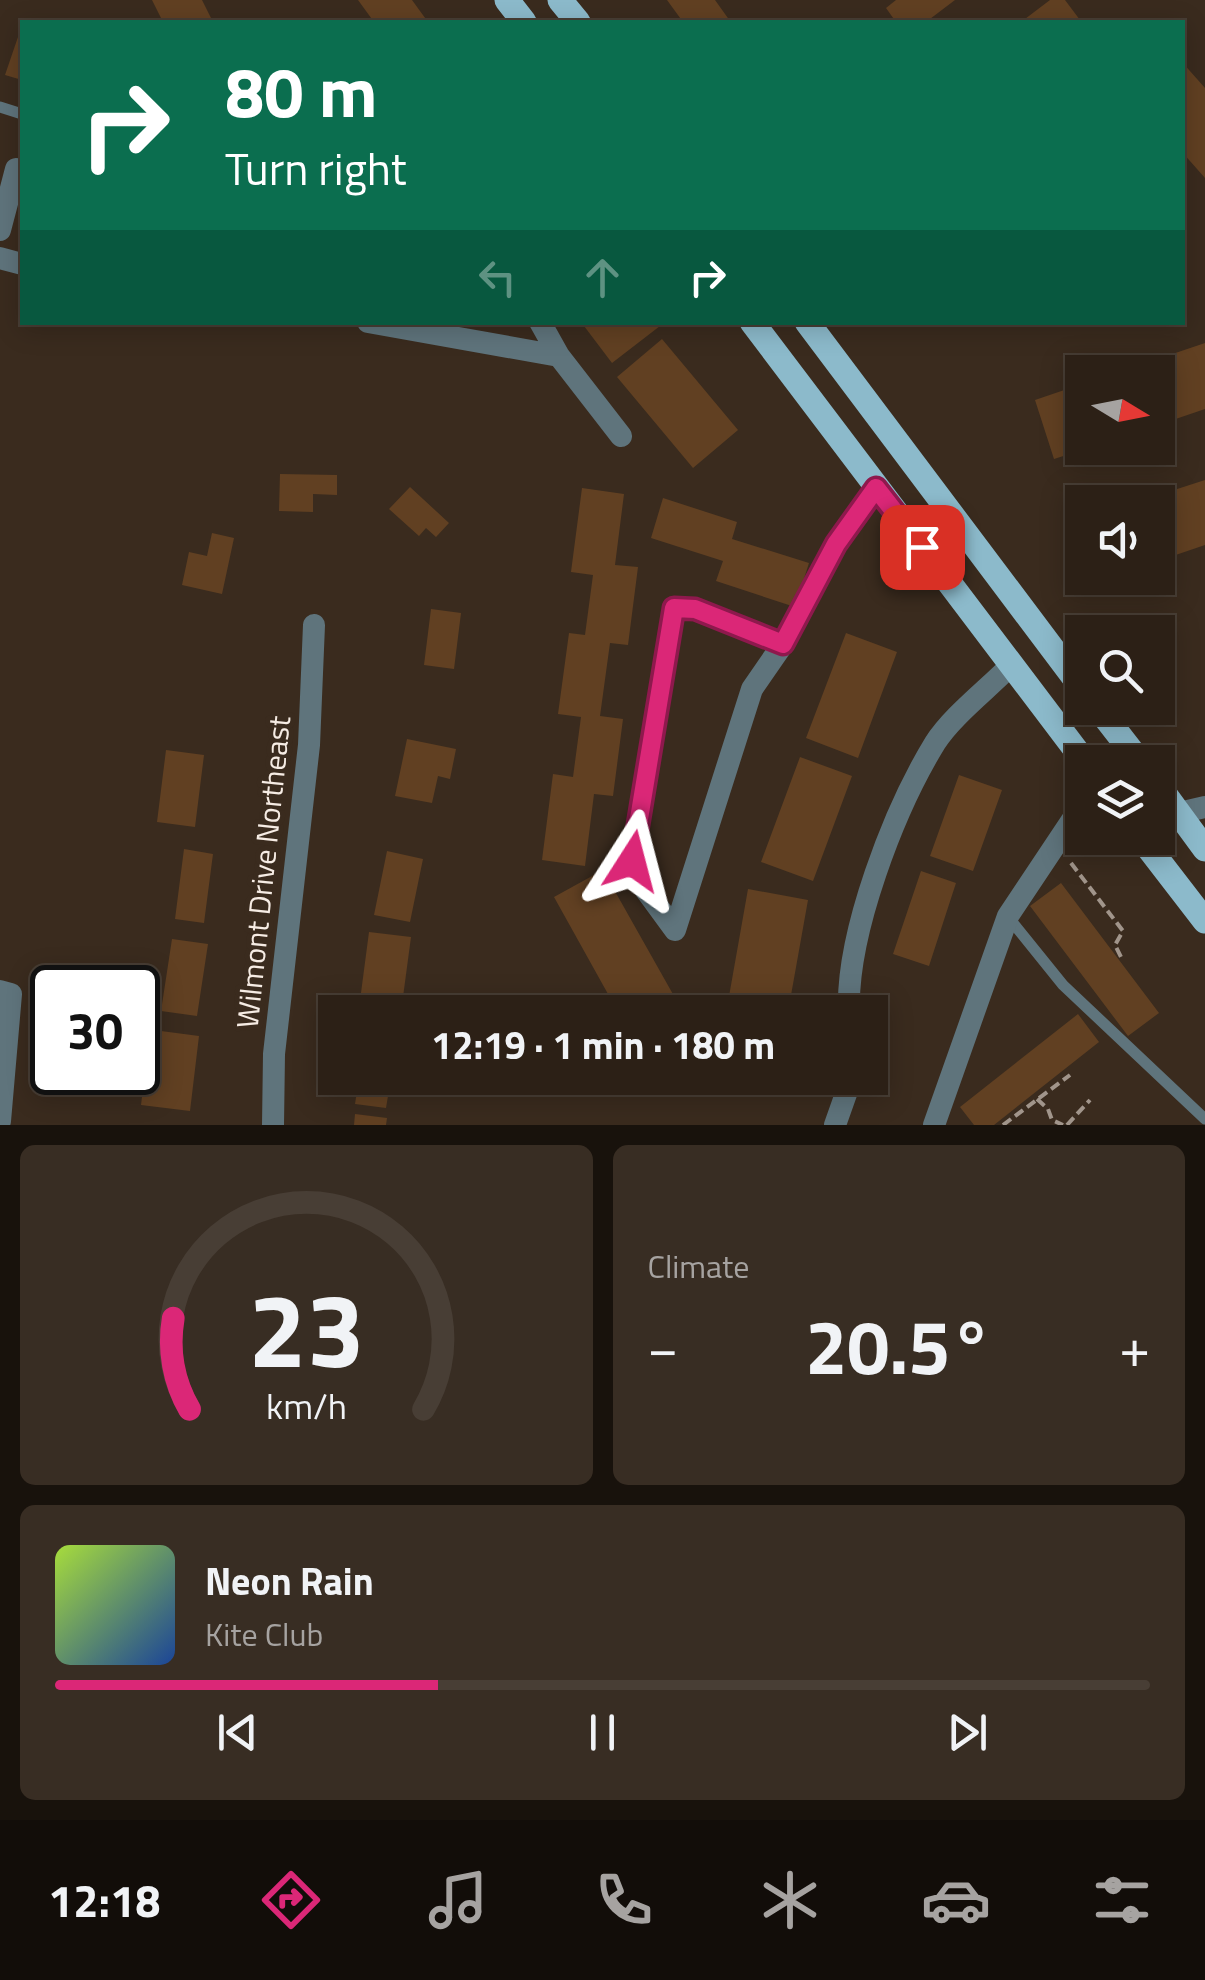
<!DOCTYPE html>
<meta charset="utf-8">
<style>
:root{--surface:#2c2016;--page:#382d23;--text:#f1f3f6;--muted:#a6a3a1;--line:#483e35;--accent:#db2777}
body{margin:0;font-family:"Titillium Web",sans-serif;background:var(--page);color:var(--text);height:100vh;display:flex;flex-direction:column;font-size:38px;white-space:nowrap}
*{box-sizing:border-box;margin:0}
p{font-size:32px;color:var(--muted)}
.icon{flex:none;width:55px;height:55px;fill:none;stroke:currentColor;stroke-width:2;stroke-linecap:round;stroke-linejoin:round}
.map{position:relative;height:1125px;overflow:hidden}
.panel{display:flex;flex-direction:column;gap:20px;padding:20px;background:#18120c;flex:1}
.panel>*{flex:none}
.banner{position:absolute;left:20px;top:20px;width:1165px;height:305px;border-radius:0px;box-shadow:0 5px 25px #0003,0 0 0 2px var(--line);background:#0b6e4f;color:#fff;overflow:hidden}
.needle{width:65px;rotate:100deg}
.fabs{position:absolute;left:1065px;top:355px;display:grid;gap:20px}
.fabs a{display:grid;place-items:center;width:110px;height:110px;border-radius:0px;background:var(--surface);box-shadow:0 5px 25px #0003,0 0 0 2px var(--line);font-size:50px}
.speed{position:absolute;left:30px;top:965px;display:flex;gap:20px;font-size:50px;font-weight:700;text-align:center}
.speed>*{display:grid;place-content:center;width:130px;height:130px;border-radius:50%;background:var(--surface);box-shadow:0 5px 25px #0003,0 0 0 2px var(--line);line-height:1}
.speed .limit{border:5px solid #111;border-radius:15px;background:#fff;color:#111}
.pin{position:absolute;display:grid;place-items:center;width:85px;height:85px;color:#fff;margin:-42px;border-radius:20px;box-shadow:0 5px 15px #0006}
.me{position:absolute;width:110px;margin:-55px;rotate:9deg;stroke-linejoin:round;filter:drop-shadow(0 0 8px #0008)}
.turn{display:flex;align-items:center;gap:35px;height:210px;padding:0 40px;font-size:45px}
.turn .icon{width:130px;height:130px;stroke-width:2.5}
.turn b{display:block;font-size:70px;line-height:85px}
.lanes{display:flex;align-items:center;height:95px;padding:0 40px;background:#0003;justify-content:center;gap:50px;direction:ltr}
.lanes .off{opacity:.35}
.big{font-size:75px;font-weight:700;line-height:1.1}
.panel .card{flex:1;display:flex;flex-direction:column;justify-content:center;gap:15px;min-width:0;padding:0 35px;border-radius:15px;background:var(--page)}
.panel .dial{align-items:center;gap:0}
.dial svg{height:260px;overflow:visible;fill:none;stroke:var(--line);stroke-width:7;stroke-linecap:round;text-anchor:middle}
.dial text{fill:var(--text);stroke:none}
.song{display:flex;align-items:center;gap:30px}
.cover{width:120px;height:120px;border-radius:15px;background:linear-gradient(135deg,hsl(80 70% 55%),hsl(220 70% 35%))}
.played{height:10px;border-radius:5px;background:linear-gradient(90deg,var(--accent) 35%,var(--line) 35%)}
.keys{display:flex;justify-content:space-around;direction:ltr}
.heat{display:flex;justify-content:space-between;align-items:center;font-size:55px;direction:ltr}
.panel .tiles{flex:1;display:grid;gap:20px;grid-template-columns:1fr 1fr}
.card:last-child{grid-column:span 2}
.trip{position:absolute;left:318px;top:995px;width:570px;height:100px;border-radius:0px;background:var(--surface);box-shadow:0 5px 25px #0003,0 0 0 2px var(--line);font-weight:700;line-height:100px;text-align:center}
.dock{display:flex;height:160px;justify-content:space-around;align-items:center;background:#120d09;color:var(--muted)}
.dock .icon{width:70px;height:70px}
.dock .selected{color:var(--accent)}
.dock b{font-size:45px;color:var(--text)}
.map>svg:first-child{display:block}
.building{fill:#614022}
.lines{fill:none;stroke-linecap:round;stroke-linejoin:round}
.path{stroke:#a1958b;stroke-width:4;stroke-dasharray:10 5;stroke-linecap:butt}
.service{stroke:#5f747c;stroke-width:11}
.minor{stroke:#5f747c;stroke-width:22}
.primary{stroke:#8cbacb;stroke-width:25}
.route-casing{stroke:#8e194d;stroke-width:25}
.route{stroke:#db2777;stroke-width:18}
.labels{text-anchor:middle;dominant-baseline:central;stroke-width:10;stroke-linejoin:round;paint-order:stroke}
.street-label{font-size:30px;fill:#f6ece4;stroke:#3a2b1e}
</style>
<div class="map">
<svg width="1205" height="1125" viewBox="0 0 1205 1125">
<rect width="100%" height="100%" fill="#3a2b1e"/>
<!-- building -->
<path class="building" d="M152 0H202L213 22H163Z
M358 0H412L428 22H374Z
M667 0H715L730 21 683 22Z
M896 0H955L926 22H896L886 8Z
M1050 0H1065L1080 20 1021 22Z
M19 34 22 35V80L5 75Z
M1182 62 1205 88V178L1182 152Z
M581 322H657L660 326 612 363Z
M662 339 738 430 693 468 617 377Z
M1205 343V409L1158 425V372H1119Z
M1082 384V450L1054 459 1035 400Z
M280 474 337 475V495L313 494V512L279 511Z
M1205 480V545L1158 561V502H1137Z
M410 487 449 523 436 537 426 528 419 536 389 509Z
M582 488 624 494 615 565 638 567 628 645 610 643 600 716 623 719 613 796 594 794 585 866 542 860 553 774 573 777 581 717 558 714 569 633 585 635 593 575 571 572Z
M663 498 737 522 732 539 809 563 795 607 716 581 723 561 651 538Z
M212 533 234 538 222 594 182 585 189 552 207 556Z
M431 609 461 613 454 669 424 665Z
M846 633 897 652 858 758 806 738Z
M407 739 456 749 450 779 438 776 432 803 395 796Z
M166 750 204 755 195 827 157 822Z
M800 757 852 776 813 881 761 862Z
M959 775 1002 790 973 871 930 856Z
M184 849 213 854 204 923 175 919Z
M387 851 423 859 410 922 374 915Z
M603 870 683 1012H618L554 897Z
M921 871 956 883 929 966 893 954Z
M1061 883 1159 1013 1128 1036 1030 906Z
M748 889 808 900 788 1012 728 1002Z
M369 932 411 937 401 1012 359 1008Z
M172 939 208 944 197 1016 161 1011Z
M1078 1014 1099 1042 994 1125H974L960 1107Z
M161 1031 199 1036 190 1111 141 1105 144 1080 155 1082Z
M359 1078H391L386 1108 355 1104Z
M355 1114 387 1118 386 1125H354Z"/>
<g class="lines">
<!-- path -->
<path class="path" d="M1071 863 1123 931 1115 945 1122 959
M1037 1099 1048 1109 1052 1120 1063 1125
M1003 1125 1070 1075
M1067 1125 1090 1100"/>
<!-- service -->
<path class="service" d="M0 107 22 114
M1009 918 1063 985 1205 1119"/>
<!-- minor -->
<path class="minor" d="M0 230 16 169
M0 258 22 264
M368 322 559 356
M540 322 559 356 621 436
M783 644 695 609 674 608 632 861 645 889 675 930 752 689 783 644 836 544 877 487
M1179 813 1205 807
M0 991 11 994 0 1121
M849 1012C846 934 894 810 935 743 952 716 989 688 1011 665
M273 1125 274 1054 309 745 314 625
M835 1125 847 1091V1078
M934 1125 1008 916 1082 805"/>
<!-- primary -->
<path class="primary" d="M507 0 524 22
M560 0 578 22
M752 322 1085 762
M807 322 1082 688
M1098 708 1140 762
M1158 785 1205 849
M1141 838 1205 921"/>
</g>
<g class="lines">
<defs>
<path id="route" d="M632 861 674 608 695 609 783 644 836 544 876 488 922 547"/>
</defs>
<!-- route casing -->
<use href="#route" class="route-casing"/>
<!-- route -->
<use href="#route" class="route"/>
</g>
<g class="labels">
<!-- street labels -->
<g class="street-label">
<text transform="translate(263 872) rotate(-84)">Wilmont Drive Northeast</text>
</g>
</g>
</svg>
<div class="fabs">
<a><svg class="needle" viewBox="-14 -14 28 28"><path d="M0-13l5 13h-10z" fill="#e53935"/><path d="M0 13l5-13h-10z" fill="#a6a3a1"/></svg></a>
<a><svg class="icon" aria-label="sound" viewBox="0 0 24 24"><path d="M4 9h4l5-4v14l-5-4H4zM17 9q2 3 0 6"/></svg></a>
<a><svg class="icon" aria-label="search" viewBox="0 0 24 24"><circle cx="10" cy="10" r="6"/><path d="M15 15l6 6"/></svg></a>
<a><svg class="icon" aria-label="layers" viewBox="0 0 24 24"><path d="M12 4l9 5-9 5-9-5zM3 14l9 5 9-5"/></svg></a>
</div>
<div class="speed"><div class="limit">30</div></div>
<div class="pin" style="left:922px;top:547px;background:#d93025"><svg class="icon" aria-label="arrive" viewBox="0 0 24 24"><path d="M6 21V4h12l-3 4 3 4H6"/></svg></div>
<svg class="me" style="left:632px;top:861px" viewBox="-20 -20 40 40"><path d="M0-17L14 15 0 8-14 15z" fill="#db2777" stroke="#fff" stroke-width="4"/></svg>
<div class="trip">12:19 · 1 min · 180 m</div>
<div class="banner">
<div class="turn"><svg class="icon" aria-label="right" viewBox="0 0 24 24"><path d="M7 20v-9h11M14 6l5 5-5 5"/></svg><div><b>80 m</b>Turn right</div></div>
<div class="lanes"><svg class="icon off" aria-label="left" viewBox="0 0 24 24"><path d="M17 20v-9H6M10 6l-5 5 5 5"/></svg><svg class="icon off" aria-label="ahead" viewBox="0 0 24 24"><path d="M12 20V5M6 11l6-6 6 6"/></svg><svg class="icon" aria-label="right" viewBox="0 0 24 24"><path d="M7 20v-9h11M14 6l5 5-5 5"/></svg></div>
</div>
</div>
<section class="panel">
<div class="tiles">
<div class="card dial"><svg viewBox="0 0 100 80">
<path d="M14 69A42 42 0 1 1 86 69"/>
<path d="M14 69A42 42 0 0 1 9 41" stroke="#db2777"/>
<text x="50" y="56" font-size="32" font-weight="700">23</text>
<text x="50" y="72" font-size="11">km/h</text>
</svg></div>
<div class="card"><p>Climate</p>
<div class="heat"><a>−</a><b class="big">20.5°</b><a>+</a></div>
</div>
<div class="card">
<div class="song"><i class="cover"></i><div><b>Neon Rain</b><p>Kite Club</p></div></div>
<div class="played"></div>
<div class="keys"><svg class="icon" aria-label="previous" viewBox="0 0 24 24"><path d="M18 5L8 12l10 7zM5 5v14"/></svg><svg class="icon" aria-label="pause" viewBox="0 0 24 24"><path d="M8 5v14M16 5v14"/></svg><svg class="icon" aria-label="next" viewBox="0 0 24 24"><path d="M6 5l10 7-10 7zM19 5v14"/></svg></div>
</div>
</div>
</section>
<nav class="dock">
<b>12:18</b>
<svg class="icon selected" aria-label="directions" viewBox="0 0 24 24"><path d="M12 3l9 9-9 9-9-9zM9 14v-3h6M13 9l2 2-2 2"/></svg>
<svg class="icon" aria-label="music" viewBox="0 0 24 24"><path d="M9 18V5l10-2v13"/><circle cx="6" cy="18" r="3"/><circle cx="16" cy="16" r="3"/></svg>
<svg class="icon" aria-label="phone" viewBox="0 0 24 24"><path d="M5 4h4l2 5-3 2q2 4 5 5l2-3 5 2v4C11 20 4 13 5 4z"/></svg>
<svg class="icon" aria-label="climate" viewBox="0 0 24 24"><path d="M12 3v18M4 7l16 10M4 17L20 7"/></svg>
<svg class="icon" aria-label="car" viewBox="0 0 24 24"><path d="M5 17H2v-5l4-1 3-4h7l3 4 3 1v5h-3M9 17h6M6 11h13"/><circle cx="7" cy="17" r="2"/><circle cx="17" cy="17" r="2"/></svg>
<svg class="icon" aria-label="filters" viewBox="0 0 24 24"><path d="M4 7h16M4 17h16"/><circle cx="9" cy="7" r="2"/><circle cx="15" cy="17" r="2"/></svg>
</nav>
